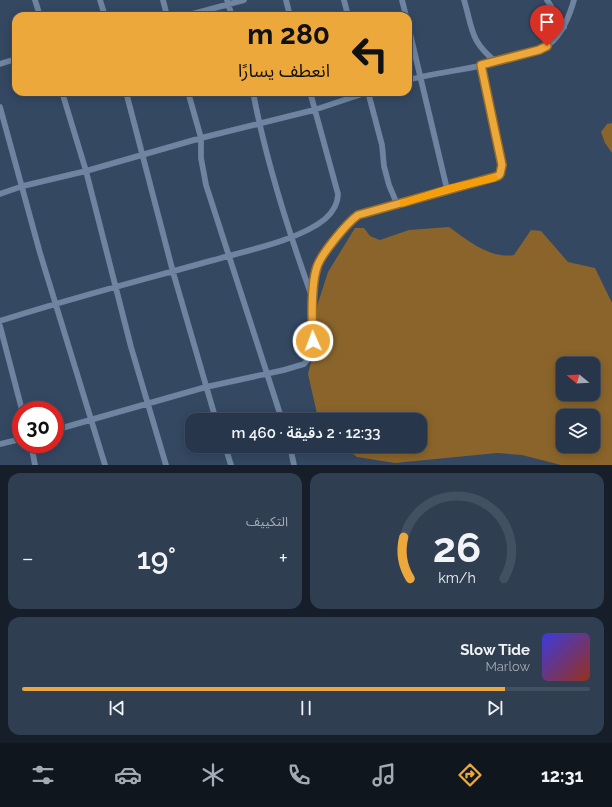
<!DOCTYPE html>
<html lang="ar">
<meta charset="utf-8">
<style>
:root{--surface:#27364a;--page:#2f3e51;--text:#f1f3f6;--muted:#a4abb5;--line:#435062;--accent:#eda83b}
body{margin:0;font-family:Raleway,"Noto Sans Arabic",sans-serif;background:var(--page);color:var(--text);direction:rtl;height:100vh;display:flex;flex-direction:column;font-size:15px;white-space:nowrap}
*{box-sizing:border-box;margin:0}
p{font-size:13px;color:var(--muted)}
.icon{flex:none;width:22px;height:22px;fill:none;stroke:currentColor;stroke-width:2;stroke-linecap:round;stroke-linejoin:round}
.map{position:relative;height:465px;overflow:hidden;direction:ltr}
.drawer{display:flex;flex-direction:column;gap:8px;padding:8px;background:#151e29;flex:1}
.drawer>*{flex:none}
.banner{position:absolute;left:12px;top:12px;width:400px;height:84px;border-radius:12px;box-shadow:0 2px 10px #0003,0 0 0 1px var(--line);direction:rtl;background:#eda83b;color:#111;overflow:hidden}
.needle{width:26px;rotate:288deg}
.controls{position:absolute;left:556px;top:357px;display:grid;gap:8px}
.controls a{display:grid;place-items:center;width:44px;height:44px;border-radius:8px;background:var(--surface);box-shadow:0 2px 10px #0003,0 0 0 1px var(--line);font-size:20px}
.speed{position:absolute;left:12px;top:401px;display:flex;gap:8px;font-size:20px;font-weight:700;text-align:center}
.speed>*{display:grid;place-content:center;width:52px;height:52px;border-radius:50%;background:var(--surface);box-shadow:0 2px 10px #0003,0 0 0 1px var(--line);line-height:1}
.speed .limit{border:6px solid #d22;background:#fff;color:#111}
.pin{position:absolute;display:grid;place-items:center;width:34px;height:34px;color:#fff;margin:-41px -17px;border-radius:50% 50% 50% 0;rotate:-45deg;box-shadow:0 0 4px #0007}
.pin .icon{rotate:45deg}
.me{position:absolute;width:44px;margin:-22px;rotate:358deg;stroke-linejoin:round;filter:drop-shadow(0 0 3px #0008)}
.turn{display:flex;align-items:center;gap:14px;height:84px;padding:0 16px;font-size:18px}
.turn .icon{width:52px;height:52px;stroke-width:2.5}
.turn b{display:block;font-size:28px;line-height:34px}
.big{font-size:30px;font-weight:600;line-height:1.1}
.drawer .tile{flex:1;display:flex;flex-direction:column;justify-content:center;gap:6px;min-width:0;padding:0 14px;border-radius:12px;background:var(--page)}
.drawer .dial{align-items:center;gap:0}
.dial svg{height:104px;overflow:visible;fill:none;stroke:var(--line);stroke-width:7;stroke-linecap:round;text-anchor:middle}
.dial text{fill:var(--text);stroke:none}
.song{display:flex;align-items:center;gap:12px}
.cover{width:48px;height:48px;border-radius:6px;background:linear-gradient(135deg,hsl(240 70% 55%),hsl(10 70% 35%))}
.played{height:4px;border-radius:2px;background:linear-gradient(90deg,var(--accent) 85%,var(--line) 85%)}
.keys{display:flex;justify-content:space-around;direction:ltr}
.heat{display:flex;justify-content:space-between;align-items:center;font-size:22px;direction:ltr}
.drawer .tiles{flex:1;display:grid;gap:8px;grid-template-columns:1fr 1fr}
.tile:last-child{grid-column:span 2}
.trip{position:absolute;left:185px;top:413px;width:242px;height:40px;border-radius:12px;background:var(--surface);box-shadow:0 2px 10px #0003,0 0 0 1px var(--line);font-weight:600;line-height:40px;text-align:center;direction:rtl}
.dock{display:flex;height:64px;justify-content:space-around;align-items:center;background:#10161e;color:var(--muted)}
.dock .icon{width:28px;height:28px}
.dock .current{color:var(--accent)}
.dock b{font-size:18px;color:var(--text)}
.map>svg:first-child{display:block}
.green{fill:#8a642a;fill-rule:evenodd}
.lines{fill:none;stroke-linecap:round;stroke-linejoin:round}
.minor-casing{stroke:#53647b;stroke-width:6}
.minor{stroke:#6e84a1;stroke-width:5.5}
.route-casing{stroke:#9a6d26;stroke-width:10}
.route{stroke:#eda83b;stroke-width:7}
.slow{stroke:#f59e0b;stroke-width:7}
</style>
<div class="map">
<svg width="612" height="465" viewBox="0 0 612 465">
<rect width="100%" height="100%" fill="#344862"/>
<!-- green -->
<path class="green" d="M612 123V153L605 143 601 132 607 124Z
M449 227C467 240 490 259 514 255L531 230 541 231 568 262 595 268 612 303V465H561L522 455 497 453 395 463 357 457 342 446H420V420H320L318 418 308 374 316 342 309 331 328 272 355 228H364L370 236 380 240 409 230ZM563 364H593V394H563ZM563 416H593V446H563Z"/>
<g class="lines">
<defs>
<path id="minor" d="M35 0 40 16
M100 0 105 16
M163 0 167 16
M227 0 232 16
M286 0 290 16
M344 0 348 16
M402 0 406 16
M464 0C473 30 470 41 496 62
M547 0 564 27
M185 16 244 0
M408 25 447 189
M0 64 16 59
M408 80C443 70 529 63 553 41 564 30 570 14 574 0
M62 92 86 171 131 347 166 465
M126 92 173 272 216 420
M188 92 201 138V158L206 185 282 420
M253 92C266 162 288 230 312 297
M368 92 382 145 384 166 389 185 397 204
M0 107 40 253 105 465
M0 194 23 186 86 171 201 138 314 110 368 92
M0 321C71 298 142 280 214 260 245 251 300 240 325 219 333 212 338 205 338 194L310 92
M0 326 22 410
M55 430 206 387 284 370 304 364 308 359 313 346 312 323 314 280 317 266 351 220 358 215 447 189 495 178 500 174 502 165 481 65
M0 444 21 439
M31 444 35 465
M225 446 231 465
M290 446 294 465"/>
</defs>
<!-- minor casing -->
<use href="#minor" class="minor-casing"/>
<!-- minor -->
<use href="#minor" class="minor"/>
</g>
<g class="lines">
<defs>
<path id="route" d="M313 341C312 323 311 284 317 267 321 254 347 223 358 215L498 176 500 174 502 165 481 65 539 50 547 46"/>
</defs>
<!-- route casing -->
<use href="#route" class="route-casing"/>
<!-- route -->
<use href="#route" class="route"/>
<!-- slow -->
<path class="slow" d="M403 203 447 189 494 178"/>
</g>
</svg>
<div class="controls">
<a><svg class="needle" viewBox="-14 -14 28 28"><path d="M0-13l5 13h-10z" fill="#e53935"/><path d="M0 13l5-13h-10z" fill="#a4abb5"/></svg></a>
<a><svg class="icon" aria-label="layers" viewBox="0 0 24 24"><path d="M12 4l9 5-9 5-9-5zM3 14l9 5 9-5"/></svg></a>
</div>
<div class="speed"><div class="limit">30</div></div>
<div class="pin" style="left:547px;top:46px;background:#d93025"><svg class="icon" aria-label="arrive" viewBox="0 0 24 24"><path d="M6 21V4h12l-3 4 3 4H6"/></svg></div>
<svg class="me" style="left:313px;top:341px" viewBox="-20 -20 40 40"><circle r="17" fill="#eda83b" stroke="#fff" stroke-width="3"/><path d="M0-11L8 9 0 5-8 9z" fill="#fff"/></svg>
<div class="trip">12:33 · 2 دقيقة · 460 m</div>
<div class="banner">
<div class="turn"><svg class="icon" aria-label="left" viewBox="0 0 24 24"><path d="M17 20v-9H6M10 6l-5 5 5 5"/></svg><div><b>280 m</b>انعطف يسارًا</div></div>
</div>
</div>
<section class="drawer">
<div class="tiles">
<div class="tile dial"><svg viewBox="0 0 100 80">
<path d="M14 69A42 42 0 1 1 86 69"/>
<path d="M14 69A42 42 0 0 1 9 37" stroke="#eda83b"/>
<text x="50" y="56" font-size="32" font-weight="700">26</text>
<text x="50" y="72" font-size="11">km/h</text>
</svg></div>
<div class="tile"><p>التكييف</p>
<div class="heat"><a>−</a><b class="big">19°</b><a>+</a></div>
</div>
<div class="tile">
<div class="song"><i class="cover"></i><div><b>Slow Tide</b><p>Marlow</p></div></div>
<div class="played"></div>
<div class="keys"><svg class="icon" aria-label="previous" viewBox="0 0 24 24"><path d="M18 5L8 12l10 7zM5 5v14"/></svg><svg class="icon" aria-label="pause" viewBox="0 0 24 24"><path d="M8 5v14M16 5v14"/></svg><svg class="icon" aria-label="next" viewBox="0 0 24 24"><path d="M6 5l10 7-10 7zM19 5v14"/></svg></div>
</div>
</div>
</section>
<nav class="dock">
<b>12:31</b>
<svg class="icon current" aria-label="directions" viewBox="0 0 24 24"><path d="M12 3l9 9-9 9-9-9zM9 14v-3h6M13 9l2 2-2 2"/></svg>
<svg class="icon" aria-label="music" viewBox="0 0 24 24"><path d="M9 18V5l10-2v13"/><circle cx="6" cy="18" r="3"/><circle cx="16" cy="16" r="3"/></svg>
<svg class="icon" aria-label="phone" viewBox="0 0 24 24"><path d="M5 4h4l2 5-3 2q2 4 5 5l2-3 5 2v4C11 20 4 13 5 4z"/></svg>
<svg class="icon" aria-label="climate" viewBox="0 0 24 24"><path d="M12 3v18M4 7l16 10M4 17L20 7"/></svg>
<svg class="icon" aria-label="car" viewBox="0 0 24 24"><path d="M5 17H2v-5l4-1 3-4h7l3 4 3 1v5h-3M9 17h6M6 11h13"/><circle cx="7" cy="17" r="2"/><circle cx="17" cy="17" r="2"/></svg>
<svg class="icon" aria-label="filters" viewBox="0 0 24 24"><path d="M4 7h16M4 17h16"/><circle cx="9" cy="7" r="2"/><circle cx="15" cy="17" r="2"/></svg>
</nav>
